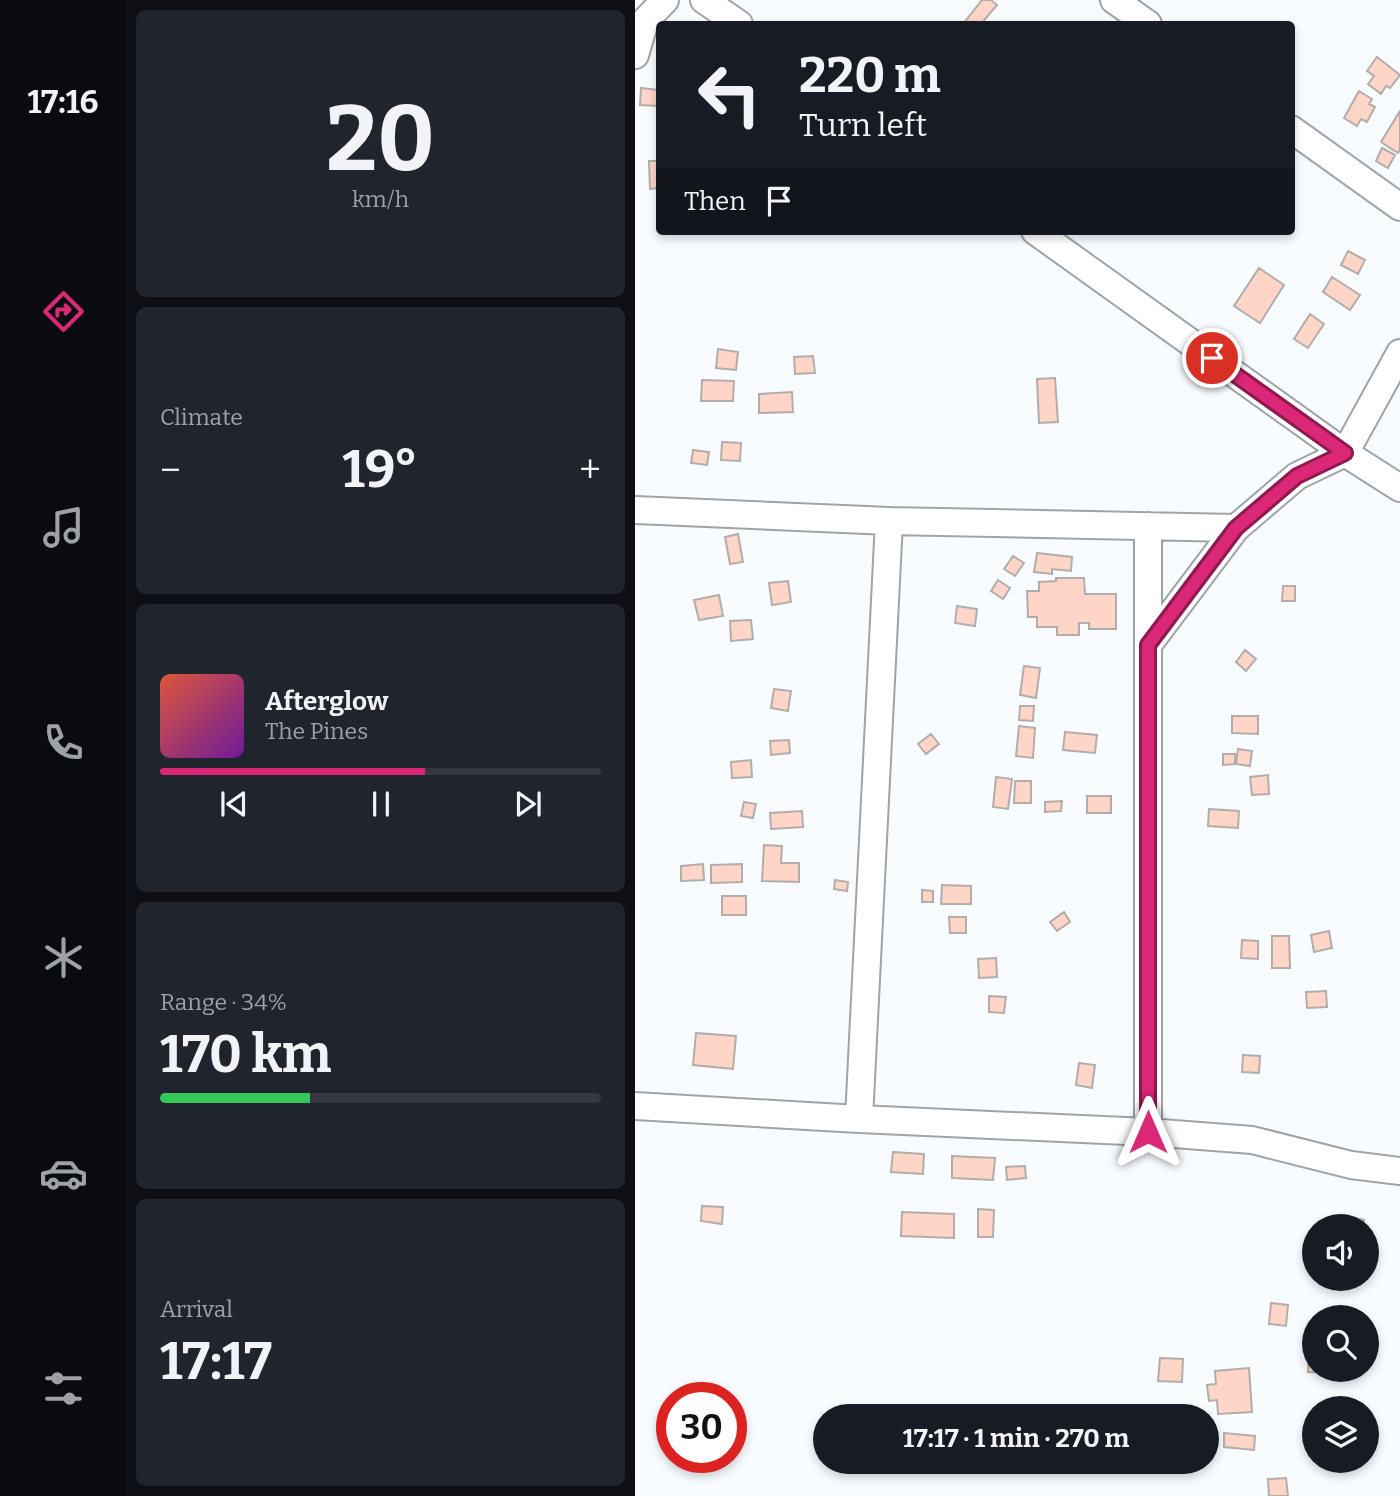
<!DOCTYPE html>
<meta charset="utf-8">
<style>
:root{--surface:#171b24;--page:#20242c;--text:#f1f3f6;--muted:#9ea1a6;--line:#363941;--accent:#db2777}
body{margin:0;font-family:Bitter,serif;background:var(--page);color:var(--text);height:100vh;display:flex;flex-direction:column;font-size:26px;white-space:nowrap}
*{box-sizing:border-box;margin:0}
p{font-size:23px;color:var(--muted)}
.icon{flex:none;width:38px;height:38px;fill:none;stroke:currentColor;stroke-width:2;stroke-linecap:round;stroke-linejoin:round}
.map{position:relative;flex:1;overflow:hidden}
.side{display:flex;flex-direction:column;gap:10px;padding:10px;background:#0d0f14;width:509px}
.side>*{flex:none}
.top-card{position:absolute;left:21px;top:21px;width:639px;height:214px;border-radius:7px;box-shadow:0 4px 10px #0003;background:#171b24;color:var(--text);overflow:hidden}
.controls{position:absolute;left:667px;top:1214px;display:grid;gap:14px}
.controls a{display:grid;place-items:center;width:77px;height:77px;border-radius:50%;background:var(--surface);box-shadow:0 4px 10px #0003;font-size:35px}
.speed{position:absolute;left:21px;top:1382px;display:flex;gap:14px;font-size:35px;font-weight:700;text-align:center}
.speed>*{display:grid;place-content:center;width:91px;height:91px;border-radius:50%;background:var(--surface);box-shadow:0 4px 10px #0003;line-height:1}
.speed .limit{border:10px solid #d22;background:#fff;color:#111}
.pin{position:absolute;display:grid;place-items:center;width:60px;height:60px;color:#fff;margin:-30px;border:4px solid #fff;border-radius:50%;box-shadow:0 2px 7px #0007}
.me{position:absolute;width:77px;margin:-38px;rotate:0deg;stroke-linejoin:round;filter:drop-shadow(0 0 5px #0008)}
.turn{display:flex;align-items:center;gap:24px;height:147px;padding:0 28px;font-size:32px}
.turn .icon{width:91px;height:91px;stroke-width:2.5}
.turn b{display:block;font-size:49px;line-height:60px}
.then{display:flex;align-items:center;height:66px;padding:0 28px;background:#0003;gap:14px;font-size:26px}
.big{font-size:52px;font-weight:700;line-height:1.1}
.side .widget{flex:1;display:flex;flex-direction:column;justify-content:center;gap:10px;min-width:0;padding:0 24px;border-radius:10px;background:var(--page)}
.side .dial{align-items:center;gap:0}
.dial b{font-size:91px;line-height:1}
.song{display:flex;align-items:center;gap:21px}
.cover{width:84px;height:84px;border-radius:10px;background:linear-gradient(135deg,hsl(10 70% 55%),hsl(280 70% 35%))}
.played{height:7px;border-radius:4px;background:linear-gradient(90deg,var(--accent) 60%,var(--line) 60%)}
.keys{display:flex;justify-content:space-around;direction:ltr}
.heat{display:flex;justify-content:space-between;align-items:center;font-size:38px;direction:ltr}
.charge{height:10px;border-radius:5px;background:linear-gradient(90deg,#34c759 34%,var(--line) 0)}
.trip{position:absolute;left:178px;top:1404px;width:406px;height:70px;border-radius:35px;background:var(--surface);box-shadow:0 4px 10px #0003;font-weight:700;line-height:70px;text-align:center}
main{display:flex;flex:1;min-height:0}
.tab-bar{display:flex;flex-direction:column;width:126px;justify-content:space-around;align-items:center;background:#090b0e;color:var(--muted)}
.tab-bar .icon{width:49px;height:49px}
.tab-bar .active{color:var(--accent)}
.tab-bar b{font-size:32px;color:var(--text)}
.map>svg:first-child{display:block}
.building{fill:#fed5c7;stroke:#b2adab;stroke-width:2}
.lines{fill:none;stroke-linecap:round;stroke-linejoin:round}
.minor-casing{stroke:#a0a4a7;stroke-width:30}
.minor{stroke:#fff;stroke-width:26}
.route-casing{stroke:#8e194d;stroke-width:18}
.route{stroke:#db2777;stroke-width:12}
</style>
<main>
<nav class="tab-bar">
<b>17:16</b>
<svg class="icon active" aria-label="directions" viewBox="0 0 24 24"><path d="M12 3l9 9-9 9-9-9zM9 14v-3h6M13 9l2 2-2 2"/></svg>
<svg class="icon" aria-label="music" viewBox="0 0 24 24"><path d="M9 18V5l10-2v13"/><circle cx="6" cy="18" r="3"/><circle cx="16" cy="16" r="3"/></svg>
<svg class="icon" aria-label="phone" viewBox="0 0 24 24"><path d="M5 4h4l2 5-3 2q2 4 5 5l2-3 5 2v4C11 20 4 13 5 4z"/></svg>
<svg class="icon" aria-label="climate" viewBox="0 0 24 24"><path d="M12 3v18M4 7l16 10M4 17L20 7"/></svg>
<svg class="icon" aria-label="car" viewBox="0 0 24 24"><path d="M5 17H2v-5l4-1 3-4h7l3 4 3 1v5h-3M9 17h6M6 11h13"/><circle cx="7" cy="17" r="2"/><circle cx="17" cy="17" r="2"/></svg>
<svg class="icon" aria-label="filters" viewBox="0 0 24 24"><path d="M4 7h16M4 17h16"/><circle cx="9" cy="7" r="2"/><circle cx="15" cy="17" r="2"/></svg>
</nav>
<section class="side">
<div class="widget dial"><b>20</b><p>km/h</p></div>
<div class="widget"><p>Climate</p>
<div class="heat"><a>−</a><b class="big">19°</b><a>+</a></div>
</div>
<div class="widget">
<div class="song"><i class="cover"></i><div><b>Afterglow</b><p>The Pines</p></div></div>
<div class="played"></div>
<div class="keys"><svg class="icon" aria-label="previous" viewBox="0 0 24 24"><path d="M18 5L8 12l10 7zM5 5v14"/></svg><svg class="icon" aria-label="pause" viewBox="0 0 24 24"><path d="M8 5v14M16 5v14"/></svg><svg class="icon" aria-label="next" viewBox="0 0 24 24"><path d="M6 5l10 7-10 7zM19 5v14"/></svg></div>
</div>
<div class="widget"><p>Range · 34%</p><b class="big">170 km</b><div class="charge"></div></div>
<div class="widget"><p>Arrival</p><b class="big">17:17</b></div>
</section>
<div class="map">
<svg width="765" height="1496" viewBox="0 0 765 1496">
<rect width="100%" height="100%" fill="#f9fcff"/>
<!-- building -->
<path class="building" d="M347 0H356L362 5 346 24H328Z
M742 57 765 75 755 88 751 86 746 94 733 84 739 76 732 71Z
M6 88 23 90 22 106 5 105Z
M724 91 737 99 734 104 740 107 732 122 726 119 722 126 709 118Z
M765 111V150L763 153 746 142Z
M747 148 760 155 753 168 741 161Z
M14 161H24V188L15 189Z
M713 251 730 260 723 274 706 265Z
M624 268 649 285 625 323 599 306Z
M697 277 725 295 715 310 688 292Z
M675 314 689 324 673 348 659 339Z
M83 349 103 352 101 370 81 368Z
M178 356 180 373 160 374 159 357Z
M420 378 423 422 404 423 402 379Z
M67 380 99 381 98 401H66Z
M157 392 158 412 124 413V394Z
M87 442 106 443 105 461 86 460Z
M58 450 74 452 72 465 56 463Z
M103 534 108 562 95 564 90 537Z
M402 553 437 557 436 571 417 569V574L399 572Z
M378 556 389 563 380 576 369 569Z
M421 578H449L450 594H481V629H454V623H444V635H422V627H402V617H393L392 591H404V582L421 581Z
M363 580 375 588 368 599 356 591Z
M153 581 156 602 137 605 134 583Z
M648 586H660V601H647Z
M84 595 88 616 64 620 59 600Z
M322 606 342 609 340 626 320 623Z
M116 620 118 639 96 641 95 621Z
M610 650 621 659 611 671 601 662Z
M389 666 405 668 401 698 385 695Z
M139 689 156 691 153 711 136 708Z
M385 706H399L398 721 384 720Z
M597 716H623V734L597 733Z
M384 726 400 728 398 758 381 756Z
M430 732 462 735 460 753 428 750Z
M296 734 304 744 291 754 283 744Z
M154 740 155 753 136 755 135 741Z
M603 749 617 751 615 766 601 764Z
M588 754H600V764L588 765Z
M116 760 117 777 97 778 96 762Z
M633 775 634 794 617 795 615 777Z
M361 777 377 779 373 809 358 807Z
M380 781H396V803H379Z
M452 796H476V813H452Z
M427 801 426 811 410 812V802Z
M109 802 121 804 118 818 106 816Z
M574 809 604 811 603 828 573 826Z
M167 811 168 827 136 829 135 813Z
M129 845 147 846 146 863H164V882L127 881Z
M68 864 69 880 46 881V866Z
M107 864V882L76 883V865Z
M200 880 213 882 212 891 199 889Z
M307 885 336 886V904H306Z
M287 890 298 891V902H287Z
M87 896H111V915H87Z
M429 912 435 922 422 931 415 922Z
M314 917H331V933H315Z
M694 931 697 948 679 952 676 935Z
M637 936H654L655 968H637Z
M607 940 623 941V959L606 958Z
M361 958 362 977 344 978 343 959Z
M691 991 692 1007 672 1008 671 992Z
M354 996 371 997 369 1013 354 1012Z
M61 1033 101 1036 98 1069 58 1065Z
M608 1055 625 1056 624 1073 607 1072Z
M444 1063 460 1065 457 1088 441 1085Z
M258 1152 289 1154 288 1174 256 1172Z
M317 1156 360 1158 358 1180 317 1178Z
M390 1166 391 1178 372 1180 371 1167Z
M67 1206 88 1207 87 1224 66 1221Z
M343 1209 359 1210 358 1237H343Z
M267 1212 319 1214V1238L266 1236Z
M709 1215 729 1220 728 1227H707Z
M636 1303 653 1305 651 1326 634 1324Z
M674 1353H679V1370H695L694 1373 673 1372Z
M525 1358 548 1359 547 1382 523 1381Z
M614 1368 617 1412 583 1414 582 1400 574 1401 572 1385 581 1384 580 1371Z
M589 1433 620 1436 619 1450 589 1447Z
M651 1478 653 1496H634L633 1479Z"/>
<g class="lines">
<defs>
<path id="minor" d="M69 0 104 24
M479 0 513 24
M0 55 10 21 30 0
M656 129 765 207
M400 231 710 453 765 488
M0 510 254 521 601 528
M513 645 601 528 662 476 710 453 765 353
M0 1106 224 1119 513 1132 617 1140 716 1165 765 1171
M224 1119 254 521
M513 1132V526"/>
</defs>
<!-- minor casing -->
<use href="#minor" class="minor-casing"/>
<!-- minor -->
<use href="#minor" class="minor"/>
</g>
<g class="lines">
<defs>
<path id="route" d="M513 1132V645L601 528 662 476 710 453 577 358"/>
</defs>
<!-- route casing -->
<use href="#route" class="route-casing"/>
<!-- route -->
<use href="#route" class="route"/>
</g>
</svg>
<div class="controls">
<a><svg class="icon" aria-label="sound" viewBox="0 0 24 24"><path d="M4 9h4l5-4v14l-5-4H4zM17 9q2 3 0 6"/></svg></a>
<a><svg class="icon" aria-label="search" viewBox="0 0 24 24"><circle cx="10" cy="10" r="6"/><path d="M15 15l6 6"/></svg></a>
<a><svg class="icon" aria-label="layers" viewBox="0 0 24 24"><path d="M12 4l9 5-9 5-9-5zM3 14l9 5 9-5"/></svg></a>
</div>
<div class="speed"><div class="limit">30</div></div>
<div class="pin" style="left:577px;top:358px;background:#d93025"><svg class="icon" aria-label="arrive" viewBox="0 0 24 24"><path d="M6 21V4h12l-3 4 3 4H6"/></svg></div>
<svg class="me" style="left:513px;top:1132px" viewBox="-20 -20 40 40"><path d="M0-17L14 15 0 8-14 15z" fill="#db2777" stroke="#fff" stroke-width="4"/></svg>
<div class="trip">17:17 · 1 min · 270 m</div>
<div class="top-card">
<div class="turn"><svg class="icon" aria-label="left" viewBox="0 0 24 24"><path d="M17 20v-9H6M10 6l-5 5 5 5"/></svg><div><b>220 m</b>Turn left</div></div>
<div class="then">Then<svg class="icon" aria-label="arrive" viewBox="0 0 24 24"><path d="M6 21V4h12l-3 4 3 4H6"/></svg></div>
</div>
</div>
</main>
